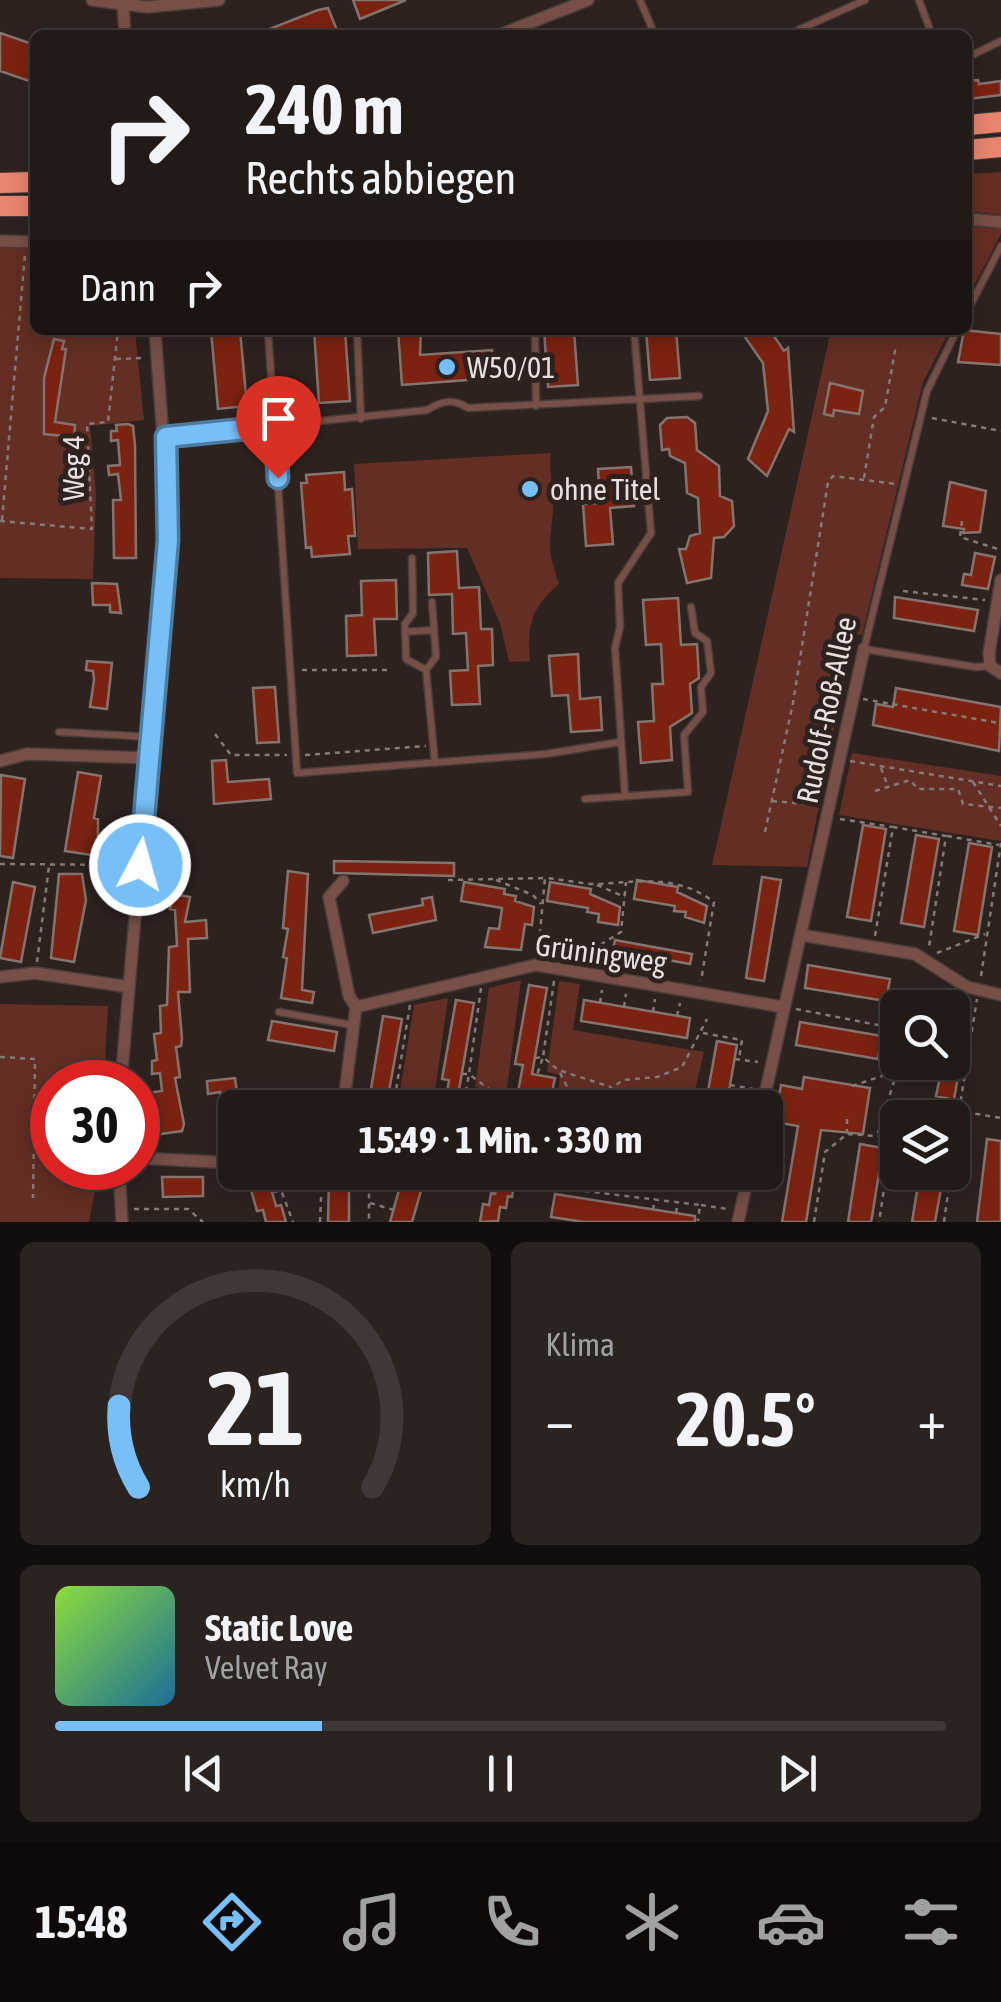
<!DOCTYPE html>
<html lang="de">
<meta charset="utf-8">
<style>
:root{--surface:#221a17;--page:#2a2320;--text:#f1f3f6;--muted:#a2a1a1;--line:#3f3836;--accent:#77bff7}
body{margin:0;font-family:"Asap Condensed",sans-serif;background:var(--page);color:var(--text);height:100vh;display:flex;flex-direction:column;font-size:38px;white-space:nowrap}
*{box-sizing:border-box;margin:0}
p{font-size:32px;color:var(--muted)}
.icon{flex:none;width:55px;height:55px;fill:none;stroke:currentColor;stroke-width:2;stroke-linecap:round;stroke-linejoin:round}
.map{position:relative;height:1222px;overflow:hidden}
.side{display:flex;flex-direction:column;gap:20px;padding:20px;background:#130e0d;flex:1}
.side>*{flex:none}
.hud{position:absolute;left:30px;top:30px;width:942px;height:305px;border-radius:15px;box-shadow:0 5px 25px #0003,0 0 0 2px var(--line);background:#221a17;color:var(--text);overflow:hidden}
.tools{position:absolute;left:880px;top:990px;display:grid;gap:20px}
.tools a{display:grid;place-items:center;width:90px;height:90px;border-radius:15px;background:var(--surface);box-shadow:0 5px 25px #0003,0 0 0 2px var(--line);font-size:50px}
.speed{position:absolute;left:30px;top:1060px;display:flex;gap:20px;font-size:50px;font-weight:700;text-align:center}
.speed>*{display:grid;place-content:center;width:130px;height:130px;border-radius:50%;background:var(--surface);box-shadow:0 5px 25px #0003,0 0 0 2px var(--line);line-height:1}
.speed .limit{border:15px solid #d22;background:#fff;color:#111}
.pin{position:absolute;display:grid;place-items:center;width:85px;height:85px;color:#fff;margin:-102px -42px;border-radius:50% 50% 50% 0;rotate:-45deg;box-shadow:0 0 10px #0007}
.pin .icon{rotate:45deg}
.me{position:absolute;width:110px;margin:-55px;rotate:6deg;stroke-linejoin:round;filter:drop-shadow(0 0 8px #0008)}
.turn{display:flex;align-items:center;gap:35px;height:210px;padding:0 50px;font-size:45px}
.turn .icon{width:130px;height:130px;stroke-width:2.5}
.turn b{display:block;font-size:70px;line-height:85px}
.then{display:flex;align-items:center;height:95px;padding:0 50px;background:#0003;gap:20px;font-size:38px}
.big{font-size:75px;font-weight:700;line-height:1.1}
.side .card{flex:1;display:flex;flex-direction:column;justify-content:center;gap:15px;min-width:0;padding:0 35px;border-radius:15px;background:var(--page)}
.side .dial{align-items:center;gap:0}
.dial svg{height:260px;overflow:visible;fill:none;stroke:var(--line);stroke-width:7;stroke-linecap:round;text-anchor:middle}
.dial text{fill:var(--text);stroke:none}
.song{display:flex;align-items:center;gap:30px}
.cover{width:120px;height:120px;border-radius:15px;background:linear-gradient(135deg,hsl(90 70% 55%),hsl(200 70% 35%))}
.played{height:10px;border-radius:5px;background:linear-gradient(90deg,var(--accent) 30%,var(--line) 30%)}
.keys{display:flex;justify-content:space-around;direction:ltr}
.heat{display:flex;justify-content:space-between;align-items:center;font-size:55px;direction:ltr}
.side .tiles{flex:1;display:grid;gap:20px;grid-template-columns:1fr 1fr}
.card:last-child{grid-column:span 2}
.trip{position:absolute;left:218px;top:1090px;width:565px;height:100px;border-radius:15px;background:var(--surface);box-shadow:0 5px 25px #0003,0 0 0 2px var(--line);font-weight:700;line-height:100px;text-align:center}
.menu{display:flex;height:160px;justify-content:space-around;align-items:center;background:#0e0a09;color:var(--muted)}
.menu .icon{width:70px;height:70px}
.menu .active{color:var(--accent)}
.menu b{font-size:45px;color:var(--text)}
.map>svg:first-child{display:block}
.green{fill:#632e23}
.building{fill:#7c2210;stroke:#847470;stroke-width:2.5}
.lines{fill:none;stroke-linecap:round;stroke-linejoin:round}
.service-casing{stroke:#483d3a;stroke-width:9}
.minor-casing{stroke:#483d3a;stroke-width:14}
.motorway-casing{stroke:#483d3a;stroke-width:22}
.path{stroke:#847a77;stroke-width:2.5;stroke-dasharray:5 5;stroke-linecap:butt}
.service{stroke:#774f46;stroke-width:6}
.minor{stroke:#774f46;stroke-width:11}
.motorway{stroke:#e9856f;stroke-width:20}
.route-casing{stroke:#4d7ca1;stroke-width:25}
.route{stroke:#77bff7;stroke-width:18}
.poi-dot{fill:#77bff7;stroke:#2e221f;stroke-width:4}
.labels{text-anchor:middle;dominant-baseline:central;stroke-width:10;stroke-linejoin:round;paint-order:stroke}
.poi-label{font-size:30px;fill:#e8e0de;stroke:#2e221f;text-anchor:start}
.street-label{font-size:30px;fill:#e8e0de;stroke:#2e221f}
</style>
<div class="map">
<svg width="1001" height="1222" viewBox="0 0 1001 1222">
<rect width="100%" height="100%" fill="#2e221f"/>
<!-- green -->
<path class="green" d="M1001 172V215L968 211V174Z
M968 225 1001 228V234L968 297Z
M0 245H35V330H135L144 420 90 426 96 495 93 579 0 578Z
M831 330H950L923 382 862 635 853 634 807 867 712 865Z
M551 453C548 474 555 491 553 511 550 549 546 544 559 584 531 608 527 625 530 661L509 662 500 623 467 548 358 549 354 464Z
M852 753 1001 776V841L839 815Z
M521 980 506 1096 556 1105 560 1075 547 1072 559 981 580 984 573 1030 704 1052 691 1107H484L486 1089 475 1087 489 988Z
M448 998 433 1107 398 1103 414 1005Z
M0 1004 108 1006 104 1082H52V1168H99L89 1222H0Z"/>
<!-- building -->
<path class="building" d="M353 0H406L360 19Z
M328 8 339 35H254L318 10Z
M0 33 35 45V83L0 71Z
M978 80 979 84 1001 81V95L968 99V81Z
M211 330H240L247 406 218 409Z
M314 330H345L350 401 319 403Z
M398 330H421L420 355 492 350 494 378 402 385Z
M544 330H574L578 385 548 387Z
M646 330H676L680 378 650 380Z
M740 330H770L784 351 788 348 794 432 789 429 767 476 748 459 768 411 763 363Z
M964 330 1001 334V365L958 362Z
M54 339 64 341 62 349H66L55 422 75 425 74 437 44 434V378Z
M830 383 863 391 859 414 834 410 833 416 824 414Z
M687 417 695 423 697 450 719 466 720 496 732 501 734 526 724 537 714 538 711 578 687 583 679 549H686L690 536 700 533 698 498 687 493 685 463 670 456 669 449 662 450 660 425 667 418Z
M128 424 133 426 135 446 136 558H114L113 500H121L118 474 109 475 108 466 120 465 118 440 111 441V431H117L116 425Z
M631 467 634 506 610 508 613 544 586 546 583 504 600 503 598 469Z
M344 472 345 490 352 489 355 536H348L350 554 312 557 311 547 306 548 301 483H307L306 475Z
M950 482 986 491 980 532 963 533 964 529 943 526Z
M457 551 459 588 479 587 481 629H492L493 665 478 666 480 704 452 705 450 671 468 670 466 633 453 634 452 594 429 595 428 553Z
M975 553 995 557 988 589 962 585 964 574 971 575Z
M396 580 397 619H374L376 655 347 656 346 616 362 615 361 581Z
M92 583 117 584 121 613 110 612V605H93Z
M895 597 978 610 974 631 894 618Z
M678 598 681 645 697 644 699 678 690 684 692 713 670 727 672 760 641 763 638 722 654 721 652 684H663L661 644 646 645 643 600Z
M578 654 580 699 600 697 602 730 571 732 568 695 552 696 549 656Z
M87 661 112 663 107 709 90 707 94 680 93 671 86 670Z
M275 687 279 742 257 743 253 688Z
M896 688 1001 707 999 751 873 725 876 704 893 707Z
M226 760 228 782 269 779 271 799 214 804 212 761Z
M78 772 101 776 94 818 98 819V856L65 851Z
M1 775 25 779 13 858 0 856Z
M863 825 886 829 871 921 847 917Z
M916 835 939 839 924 927 901 923Z
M969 843 992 847 978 935 954 931Z
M334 861 454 863V876L334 873Z
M288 871 308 874 302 990 314 992 312 1003 281 998 287 958 283 957 288 929 283 928Z
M59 874H82L86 900 74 962 51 958Z
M762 877 781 880 764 981 746 978Z
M637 880 678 887 677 892 707 906 704 923 685 917 686 912 674 911 675 906 634 899Z
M13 882 35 887 21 962 0 958Z
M464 882 505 889 504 894 516 896 515 901 534 907 532 925 525 924 521 950 485 947 489 928 499 929 502 908 461 901Z
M550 882 591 889 590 894 620 907 618 925 598 922 599 914 587 912 588 908 547 901Z
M173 894 190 897 185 922 206 920 207 938 188 939 190 992H178L182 1039 181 1046 176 1047 180 1077 175 1078 184 1124 182 1131 153 1135 146 1105 147 1093 162 1091 160 1073 152 1074V1061L157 1060 154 1034 161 1033 160 1006 167 1005 169 947 177 946 175 910 170 909Z
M432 897 436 920 373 933 369 915 423 905 422 899Z
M615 940 692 954 690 964 613 950Z
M808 965 890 979 886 1001 805 988Z
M529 985 547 988 532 1074 555 1078 551 1097 518 1092 523 1065 515 1064Z
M456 1000 474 1003 459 1090 482 1093 480 1108 445 1106 449 1080 442 1079Z
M584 1000 690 1018 687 1038 581 1021Z
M952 1007 969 1010 954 1100 936 1096 943 1062H952Z
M383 1016 402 1019 386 1108H375L377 1096 370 1095Z
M272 1021 337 1032 334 1051 268 1040Z
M800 1022 882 1036 878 1059 796 1045Z
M717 1041 737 1045 726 1108H705Z
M804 1077 870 1088 863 1134 821 1130 806 1222H782L798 1126 774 1122 781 1085 802 1089Z
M235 1078 239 1107 222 1110 220 1092 208 1094 207 1081Z
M987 1139 1001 1141V1222H977Z
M860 1144 883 1148 872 1217 871 1222H848Z
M404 1172 425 1177 412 1222H390Z
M499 1172H516L512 1197 508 1196 506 1208 500 1207 498 1221 480 1222 483 1204 489 1205 491 1193 495 1194Z
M920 1172H944L935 1222H912Z
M162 1177H203V1196L163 1197Z
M329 1177H349V1222H328Z
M268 1178 276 1206 281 1205 286 1222H266L263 1210 257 1211 249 1183Z
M555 1194 695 1216V1222H584L551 1217Z"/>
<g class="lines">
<defs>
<path id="service" d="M640 0 655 35
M919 0 932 35
M787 35 865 0
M968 57 1001 41
M968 310 1001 246
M268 330 297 773 546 754 620 742
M357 330 361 419
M535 330 536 406
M957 330 927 391 864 649 975 667 990 666
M165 437 427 410C442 401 453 398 468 408L699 396
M412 558 413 613 405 624 406 659 426 670 435 763
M405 632 434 630
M426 670 436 657 432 602
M59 732 152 737
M625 796 615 648 620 627 618 583 651 533 634 330
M585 799 688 792 684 735 703 712 701 687 711 673 707 641 695 633 691 607
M279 1012 352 1025"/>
<path id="minor" d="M92 0 147 7 219 0
M123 6 125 35
M499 35 588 0
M968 219 1001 222
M0 241 35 242
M1001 580 989 653 990 666 1001 673
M0 761 27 754 151 758
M343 881 329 897 349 996 356 1007
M801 935 915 954 967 987 1001 995
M0 977 35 973 129 987
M121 1082 169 518 155 330
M343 1108 356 1007 536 965 783 1007
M762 1108 864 649
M138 1158 235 1163
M119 1168 122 1222
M738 1222 749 1172"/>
<path id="motorway" d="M968 125 1001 122
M968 150 1001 147
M0 183 35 182
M0 206H35"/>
</defs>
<!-- service casing -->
<use href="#service" class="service-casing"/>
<!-- minor casing -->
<use href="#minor" class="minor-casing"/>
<!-- motorway casing -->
<use href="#motorway" class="motorway-casing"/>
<!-- path -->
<path class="path" d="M116 359 143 358
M932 418 1001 431
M864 478 874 417 885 407 896 345
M2 520 25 254
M0 521 92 529 87 424 108 422 118 330
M962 521 960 537 1001 550
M903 591 985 600
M302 670H390
M863 699 999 723
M215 734 231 755H287
M305 755 426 746
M850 761 1001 786
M881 768 887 784
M973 782 1001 826
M875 791 910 780 918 789H958L963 804 1001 808
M772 801 818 805
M840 819 892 827
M765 832 793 703 828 482 833 476 896 484
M947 836 999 845
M0 864 128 865
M448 880 544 878
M496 880 533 895 541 904
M597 885 625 897
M875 936 893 827 946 836 929 947
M937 953 985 934
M538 954 545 878C563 879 583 885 600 884 642 881 678 875 714 902L701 981
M598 954 600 945 621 932 626 882
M37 962 49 866
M981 976 1001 843
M554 981 543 1057 558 1070 611 1087
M481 988 469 1074 514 1108
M600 1003 602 990
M410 1005 396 1090 417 1108
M624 1007 626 994
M796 1009 883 1026
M653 1012 655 999
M677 1016 680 1003
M703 1033 742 1040 739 1059
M0 1057 35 1059 33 1198
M535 1058 543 1057 537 1075
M735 1059 758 1062
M560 1073 578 1108
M462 1074H469L466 1091
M730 1085 753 1089
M852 1086 897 1071
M393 1103 395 1091
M584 1108 623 1080 657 1077 682 1067 707 1019
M959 1111 977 999
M847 1119V1132
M878 1133 900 1062
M952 1164 959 1111 1001 1118
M276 1172 280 1188
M358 1172 369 1175V1222
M704 1178 737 1183
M371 1180 400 1188
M535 1185 700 1205 698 1221
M274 1192 281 1190 293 1222
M370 1203 394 1210
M701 1205 728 1209
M134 1209H188L203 1222
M653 1210 655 1198
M676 1213 678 1201
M320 1222 322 1172
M814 1222 825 1152 847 1134 892 1137 879 1222
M944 1222 951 1172"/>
<!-- service -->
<use href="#service" class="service"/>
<!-- minor -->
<use href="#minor" class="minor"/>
<!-- motorway -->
<use href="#motorway" class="motorway"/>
</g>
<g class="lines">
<defs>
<path id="route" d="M140 865 168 540 166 437 275 426 278 478"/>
</defs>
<!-- route casing -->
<use href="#route" class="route-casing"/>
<!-- route -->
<use href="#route" class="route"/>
</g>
<!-- markers -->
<g class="poi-dot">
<circle cx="447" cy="367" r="10"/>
<circle cx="530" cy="489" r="10"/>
</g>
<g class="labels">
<!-- poi labels -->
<g class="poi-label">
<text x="467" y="367">W50/01</text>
<text x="550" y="489">ohne Titel</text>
</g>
<!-- street labels -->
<g class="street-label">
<text transform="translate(73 468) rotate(-90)">Weg 4</text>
<text transform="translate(826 710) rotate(-78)">Rudolf-Roß-Allee</text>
<text transform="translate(601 953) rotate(8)">Grüningweg</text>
</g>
</g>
</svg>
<div class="tools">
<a><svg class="icon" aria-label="search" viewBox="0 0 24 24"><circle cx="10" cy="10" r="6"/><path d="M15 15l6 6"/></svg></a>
<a><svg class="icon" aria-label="layers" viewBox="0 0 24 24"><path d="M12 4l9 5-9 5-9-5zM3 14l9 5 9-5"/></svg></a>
</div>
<div class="speed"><div class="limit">30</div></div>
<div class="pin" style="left:278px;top:478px;background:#d93025"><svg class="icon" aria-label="arrive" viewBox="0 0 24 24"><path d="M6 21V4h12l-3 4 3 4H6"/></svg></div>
<svg class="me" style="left:140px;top:865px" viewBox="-20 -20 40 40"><circle r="17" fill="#77bff7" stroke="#fff" stroke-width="3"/><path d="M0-11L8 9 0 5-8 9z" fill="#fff"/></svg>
<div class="trip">15:49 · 1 Min. · 330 m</div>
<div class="hud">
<div class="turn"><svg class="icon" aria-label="right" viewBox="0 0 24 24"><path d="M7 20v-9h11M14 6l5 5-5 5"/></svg><div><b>240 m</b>Rechts abbiegen</div></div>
<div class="then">Dann<svg class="icon" aria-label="right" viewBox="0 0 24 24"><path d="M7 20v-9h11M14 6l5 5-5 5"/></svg></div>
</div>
</div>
<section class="side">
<div class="tiles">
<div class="card dial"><svg viewBox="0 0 100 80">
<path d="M14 69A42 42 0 1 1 86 69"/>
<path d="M14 69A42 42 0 0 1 8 44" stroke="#77bff7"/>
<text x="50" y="56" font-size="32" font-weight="700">21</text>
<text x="50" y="72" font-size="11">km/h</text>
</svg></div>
<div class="card"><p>Klima</p>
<div class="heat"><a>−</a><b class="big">20.5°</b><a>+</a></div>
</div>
<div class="card">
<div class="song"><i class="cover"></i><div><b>Static Love</b><p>Velvet Ray</p></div></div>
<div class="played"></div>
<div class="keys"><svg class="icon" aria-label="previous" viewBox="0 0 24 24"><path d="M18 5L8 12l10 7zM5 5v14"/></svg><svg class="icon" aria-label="pause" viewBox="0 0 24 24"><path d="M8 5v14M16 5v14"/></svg><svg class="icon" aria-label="next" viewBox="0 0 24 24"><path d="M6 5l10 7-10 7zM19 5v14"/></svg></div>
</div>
</div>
</section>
<nav class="menu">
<b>15:48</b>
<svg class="icon active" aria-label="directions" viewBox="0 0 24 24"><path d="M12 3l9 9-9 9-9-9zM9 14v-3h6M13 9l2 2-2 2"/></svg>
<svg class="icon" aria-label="music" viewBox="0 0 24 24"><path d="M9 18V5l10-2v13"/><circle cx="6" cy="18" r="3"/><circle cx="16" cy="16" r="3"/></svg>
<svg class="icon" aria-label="phone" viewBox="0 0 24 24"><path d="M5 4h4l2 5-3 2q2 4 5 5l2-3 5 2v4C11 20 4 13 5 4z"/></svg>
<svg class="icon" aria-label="climate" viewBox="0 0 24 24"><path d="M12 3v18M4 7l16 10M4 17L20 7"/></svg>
<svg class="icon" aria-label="car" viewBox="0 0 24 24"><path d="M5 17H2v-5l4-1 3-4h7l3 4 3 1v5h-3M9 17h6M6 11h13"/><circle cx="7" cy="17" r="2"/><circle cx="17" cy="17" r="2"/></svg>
<svg class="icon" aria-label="filters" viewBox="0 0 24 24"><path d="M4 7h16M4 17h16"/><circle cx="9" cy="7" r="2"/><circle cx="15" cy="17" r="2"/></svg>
</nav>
